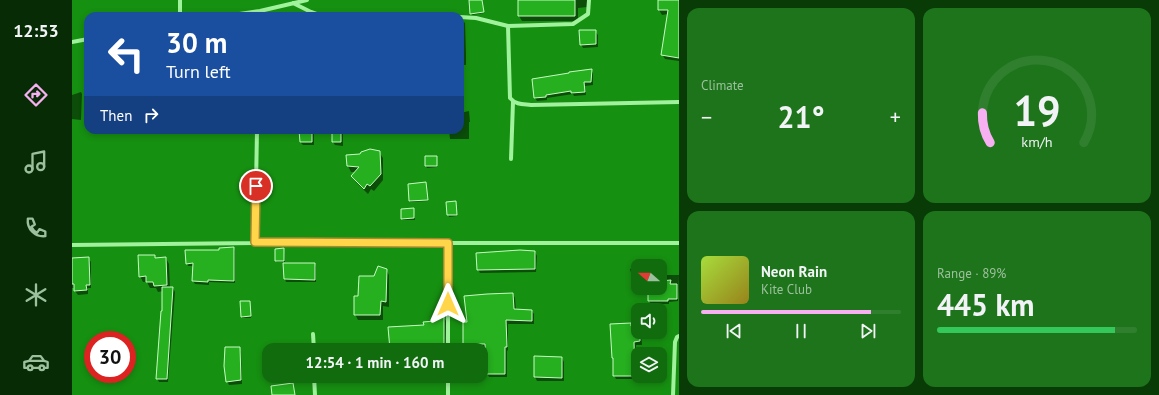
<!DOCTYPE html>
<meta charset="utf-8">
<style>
:root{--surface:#106c0d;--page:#1e741b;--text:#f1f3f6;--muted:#9cc09d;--line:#307f2e;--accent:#f7b0f2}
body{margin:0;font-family:"PT Sans",sans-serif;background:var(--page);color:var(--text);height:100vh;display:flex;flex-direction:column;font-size:15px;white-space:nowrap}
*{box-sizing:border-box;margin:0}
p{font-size:13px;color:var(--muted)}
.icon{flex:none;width:22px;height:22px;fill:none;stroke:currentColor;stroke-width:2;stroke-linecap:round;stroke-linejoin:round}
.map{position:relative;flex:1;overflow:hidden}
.details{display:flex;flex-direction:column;gap:8px;padding:8px;background:#093b07;width:480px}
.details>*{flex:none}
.banner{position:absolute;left:12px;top:12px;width:380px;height:122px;border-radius:12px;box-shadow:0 2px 6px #0003;background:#1a4fa0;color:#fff;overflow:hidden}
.needle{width:26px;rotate:291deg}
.controls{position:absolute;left:559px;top:259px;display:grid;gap:8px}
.controls a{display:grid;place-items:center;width:36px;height:36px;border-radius:8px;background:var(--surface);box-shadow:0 2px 6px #0003;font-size:20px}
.speed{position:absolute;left:12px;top:331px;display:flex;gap:8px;font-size:20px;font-weight:700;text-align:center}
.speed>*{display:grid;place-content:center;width:52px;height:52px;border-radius:50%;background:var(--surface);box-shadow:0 2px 6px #0003;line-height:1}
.speed .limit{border:6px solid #d22;background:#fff;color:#111}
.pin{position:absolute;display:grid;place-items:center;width:34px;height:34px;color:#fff;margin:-17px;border:2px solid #fff;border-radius:50%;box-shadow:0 1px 4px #0007}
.me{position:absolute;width:44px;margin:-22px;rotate:0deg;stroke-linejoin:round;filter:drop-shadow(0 0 3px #0008)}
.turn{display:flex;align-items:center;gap:14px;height:84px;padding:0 16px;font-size:18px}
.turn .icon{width:52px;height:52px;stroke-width:2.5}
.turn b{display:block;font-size:28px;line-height:34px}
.then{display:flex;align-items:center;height:38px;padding:0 16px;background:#0003;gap:8px;font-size:15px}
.big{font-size:30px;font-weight:700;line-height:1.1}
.details .card{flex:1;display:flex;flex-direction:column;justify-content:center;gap:6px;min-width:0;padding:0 14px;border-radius:12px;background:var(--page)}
.details .dial{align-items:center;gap:0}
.dial svg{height:104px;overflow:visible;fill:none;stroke:var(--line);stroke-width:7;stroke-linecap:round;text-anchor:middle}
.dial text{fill:var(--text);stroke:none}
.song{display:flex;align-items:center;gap:12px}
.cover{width:48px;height:48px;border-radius:6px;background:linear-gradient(135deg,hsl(80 70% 55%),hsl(50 70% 35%))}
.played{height:4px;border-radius:2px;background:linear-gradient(90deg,var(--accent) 85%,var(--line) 85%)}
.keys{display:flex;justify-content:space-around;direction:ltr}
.heat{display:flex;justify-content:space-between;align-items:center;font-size:22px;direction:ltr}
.charge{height:6px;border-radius:3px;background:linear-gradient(90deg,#34c759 89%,var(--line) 0)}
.details .tiles{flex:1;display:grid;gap:8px;grid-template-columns:repeat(2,1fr)}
.trip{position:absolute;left:190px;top:343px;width:226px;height:40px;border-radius:12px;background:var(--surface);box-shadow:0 2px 6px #0003;font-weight:700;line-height:40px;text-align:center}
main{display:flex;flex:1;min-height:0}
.tabs{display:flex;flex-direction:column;width:72px;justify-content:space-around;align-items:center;background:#062b05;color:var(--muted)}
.tabs .icon{width:28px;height:28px}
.tabs .on{color:var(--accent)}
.tabs b{font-size:18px;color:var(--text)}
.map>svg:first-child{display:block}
.shadow{fill:#0007}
.building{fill:#26af1f;stroke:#c6fdc3}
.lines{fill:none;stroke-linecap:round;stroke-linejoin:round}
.minor{stroke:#a0f29c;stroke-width:4}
.route-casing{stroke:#a68a30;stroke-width:10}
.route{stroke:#ffd54a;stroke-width:7}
</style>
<main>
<nav class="tabs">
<b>12:53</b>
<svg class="icon on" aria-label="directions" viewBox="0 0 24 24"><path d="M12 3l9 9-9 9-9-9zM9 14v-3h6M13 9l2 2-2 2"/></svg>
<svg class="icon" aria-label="music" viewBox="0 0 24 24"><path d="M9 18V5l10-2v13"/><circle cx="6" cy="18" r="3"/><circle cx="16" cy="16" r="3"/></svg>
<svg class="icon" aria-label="phone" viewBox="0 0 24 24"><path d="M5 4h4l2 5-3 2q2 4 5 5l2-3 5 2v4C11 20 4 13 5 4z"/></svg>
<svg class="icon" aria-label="climate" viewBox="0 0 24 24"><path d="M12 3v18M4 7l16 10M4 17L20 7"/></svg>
<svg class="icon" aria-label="car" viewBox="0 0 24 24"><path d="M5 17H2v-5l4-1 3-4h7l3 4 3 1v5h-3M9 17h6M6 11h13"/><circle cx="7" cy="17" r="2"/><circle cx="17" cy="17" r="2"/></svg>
</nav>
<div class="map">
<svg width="607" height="395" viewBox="0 0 607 395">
<rect width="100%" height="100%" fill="#169011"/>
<!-- shadow -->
<path class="shadow" d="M397 0H410L412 13 400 15Z
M448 0H515V7L506 8V21H450L447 16Z
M587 0H607V61L593 59 590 54 596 14 590 15 587 10Z
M388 22H392L393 23 394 54V65H392V73H388Z
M523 31 526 35V47L511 48 509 44Z
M519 70 521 73V85L513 86 514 95 502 96 501 94 475 98V100L465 101 463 98 461 79Z
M9 92 10 94 9 120 0 119V95Z
M397 111 398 122H397V139H378L377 130H388V113Z
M228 130H242V145H231L228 142Z
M258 130H271V146L263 145 261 142V133Z
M307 152 311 158V180L302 191 299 189 296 194 284 182 280 176 284 172H279L276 166 289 155Z
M365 158V167L355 168 354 166Z
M354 183 356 201 338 202V201Z
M383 202 385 216 377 217 375 203Z
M341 209 343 220H331L330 219Z
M162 248 163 251V283L137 282V285L123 284 121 281 122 266H116L115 263 148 251Z
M212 249 213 262H205L204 261Z
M463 252 465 256 464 272 408 273 406 269Z
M82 256 84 259 94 258 97 264 98 288H101L103 292 96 382H87L85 378 91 312V291L86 292 84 288H78L75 282H71L68 276Z
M16 258 19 262V288H16V294L6 295 3 291V288H0V259Z
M243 264 244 267V282H214L213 279Z
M565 267 566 282 562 283 558 269Z
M314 270 317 275V307L311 306V320H286L283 314 287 297 303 277Z
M590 275H607L606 301 597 302V304H579L577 301V288H588V282H590Z
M441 294 443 298 444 310 460 311 462 314V324H436V350L435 351V377H417L415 373 414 348H394L392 344 396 323Z
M177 302 179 318H170V317Z
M372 318 374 321 373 350H314V348H319L353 326Z
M558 324 560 326H566V332H569L570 345H564L565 379H544L542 375Z
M167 348 169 352 170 384 157 385 155 381Z
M490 358 492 362V381H465L463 377Z"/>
<!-- building -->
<path class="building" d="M397 0H410L412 12 398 14Z
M446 0H503V16H446Z
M586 0H607V58L589 55 596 10H586Z
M507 30H524V44L508 45Z
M520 69 519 82H512L513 92 499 93V91L474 95V97L462 98 460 79 497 73V72Z
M227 130H240V142H228Z
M260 130H269V142H260Z
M298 149 308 151 309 174 298 186 295 184 292 189 279 176 287 167 275 166 274 155 288 154 289 152Z
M353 156H365V166H353Z
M354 182 356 200 337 201 336 184Z
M384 201 385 215H375L374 202Z
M342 208V218L329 219V209Z
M162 247V281L136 280V282L120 281 121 263 114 264 113 250H147V248Z
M212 248V261H203V249Z
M448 250 463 251V269L405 270 404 253Z
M66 255H83V258L94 257 95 285 82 286 81 282H74V276L67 277Z
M17 257 18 285H14L15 290 2 291V284H0V258Z
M211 263H243V280L212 279Z
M306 266 315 269 314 302 309 301 308 315H282V296H286L287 276H302Z
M599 280 598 284H605V299H596V301H576V288H588V281Z
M90 287H101L95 379H84L89 311H90Z
M441 293 442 309 460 310V321L434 320 435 347H433V374H414L413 344H391V322H395L392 296 415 294Z
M168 301H178L179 316 169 317Z
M362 317H372V350H318L316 327 352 325 351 322 363 321Z
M559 323V326L566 325V332H568V341L562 342 563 376H541V358H540L538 324Z
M153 347H168L169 380 154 382 152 366Z
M462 356 490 357V378L462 377Z
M221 383 223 395H200L199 386Z"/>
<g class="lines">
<!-- minor -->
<path class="minor" d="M221 3 239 12 250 16
M108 16V0
M154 16 188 11 235 0
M388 17 404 18 436 26 469 25 501 24 516 14 517 0
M436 26 438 98C444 105 451 104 459 105L607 102
M0 42 16 39
M439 159 441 102
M183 243 185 130
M0 245 183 243H607
M241 334 242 350
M376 350V243
M242 376 243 395
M376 395V376
M601 395 603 342 605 337 607 336"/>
</g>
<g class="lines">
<defs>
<path id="route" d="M184 186 183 242 376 243V304"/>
</defs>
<!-- route casing -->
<use href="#route" class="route-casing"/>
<!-- route -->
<use href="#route" class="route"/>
</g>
</svg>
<div class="controls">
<a><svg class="needle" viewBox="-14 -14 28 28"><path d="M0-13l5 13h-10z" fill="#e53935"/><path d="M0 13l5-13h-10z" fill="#9cc09d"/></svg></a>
<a><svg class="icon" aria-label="sound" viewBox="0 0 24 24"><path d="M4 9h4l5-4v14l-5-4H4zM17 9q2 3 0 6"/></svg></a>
<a><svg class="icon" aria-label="layers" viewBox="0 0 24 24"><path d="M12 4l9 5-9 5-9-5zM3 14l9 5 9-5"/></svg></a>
</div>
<div class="speed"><div class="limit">30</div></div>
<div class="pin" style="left:184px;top:186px;background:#d93025"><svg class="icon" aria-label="arrive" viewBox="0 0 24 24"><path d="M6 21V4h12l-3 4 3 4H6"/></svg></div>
<svg class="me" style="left:376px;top:304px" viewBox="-20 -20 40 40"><path d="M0-17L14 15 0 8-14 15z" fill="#ffd54a" stroke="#fff" stroke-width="4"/></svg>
<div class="trip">12:54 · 1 min · 160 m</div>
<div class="banner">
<div class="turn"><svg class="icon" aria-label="left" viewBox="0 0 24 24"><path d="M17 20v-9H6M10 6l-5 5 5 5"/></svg><div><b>30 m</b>Turn left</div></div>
<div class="then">Then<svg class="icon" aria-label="right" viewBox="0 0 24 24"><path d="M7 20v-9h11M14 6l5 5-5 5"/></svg></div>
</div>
</div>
<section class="details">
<div class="tiles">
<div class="card"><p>Climate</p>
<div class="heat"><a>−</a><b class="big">21°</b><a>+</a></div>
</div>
<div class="card dial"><svg viewBox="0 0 100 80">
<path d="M14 69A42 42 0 1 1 86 69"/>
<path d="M14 69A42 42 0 0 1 8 46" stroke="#f7b0f2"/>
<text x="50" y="56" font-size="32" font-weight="700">19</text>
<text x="50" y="72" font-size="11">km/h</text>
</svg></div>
<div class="card">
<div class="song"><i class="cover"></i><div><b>Neon Rain</b><p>Kite Club</p></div></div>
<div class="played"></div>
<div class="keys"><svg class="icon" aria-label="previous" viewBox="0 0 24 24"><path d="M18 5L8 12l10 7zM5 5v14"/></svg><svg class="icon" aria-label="pause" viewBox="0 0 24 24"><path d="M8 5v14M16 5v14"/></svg><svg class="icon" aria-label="next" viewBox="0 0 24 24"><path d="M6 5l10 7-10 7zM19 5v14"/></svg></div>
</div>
<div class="card"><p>Range · 89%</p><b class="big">445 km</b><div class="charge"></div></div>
</div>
</section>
</main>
